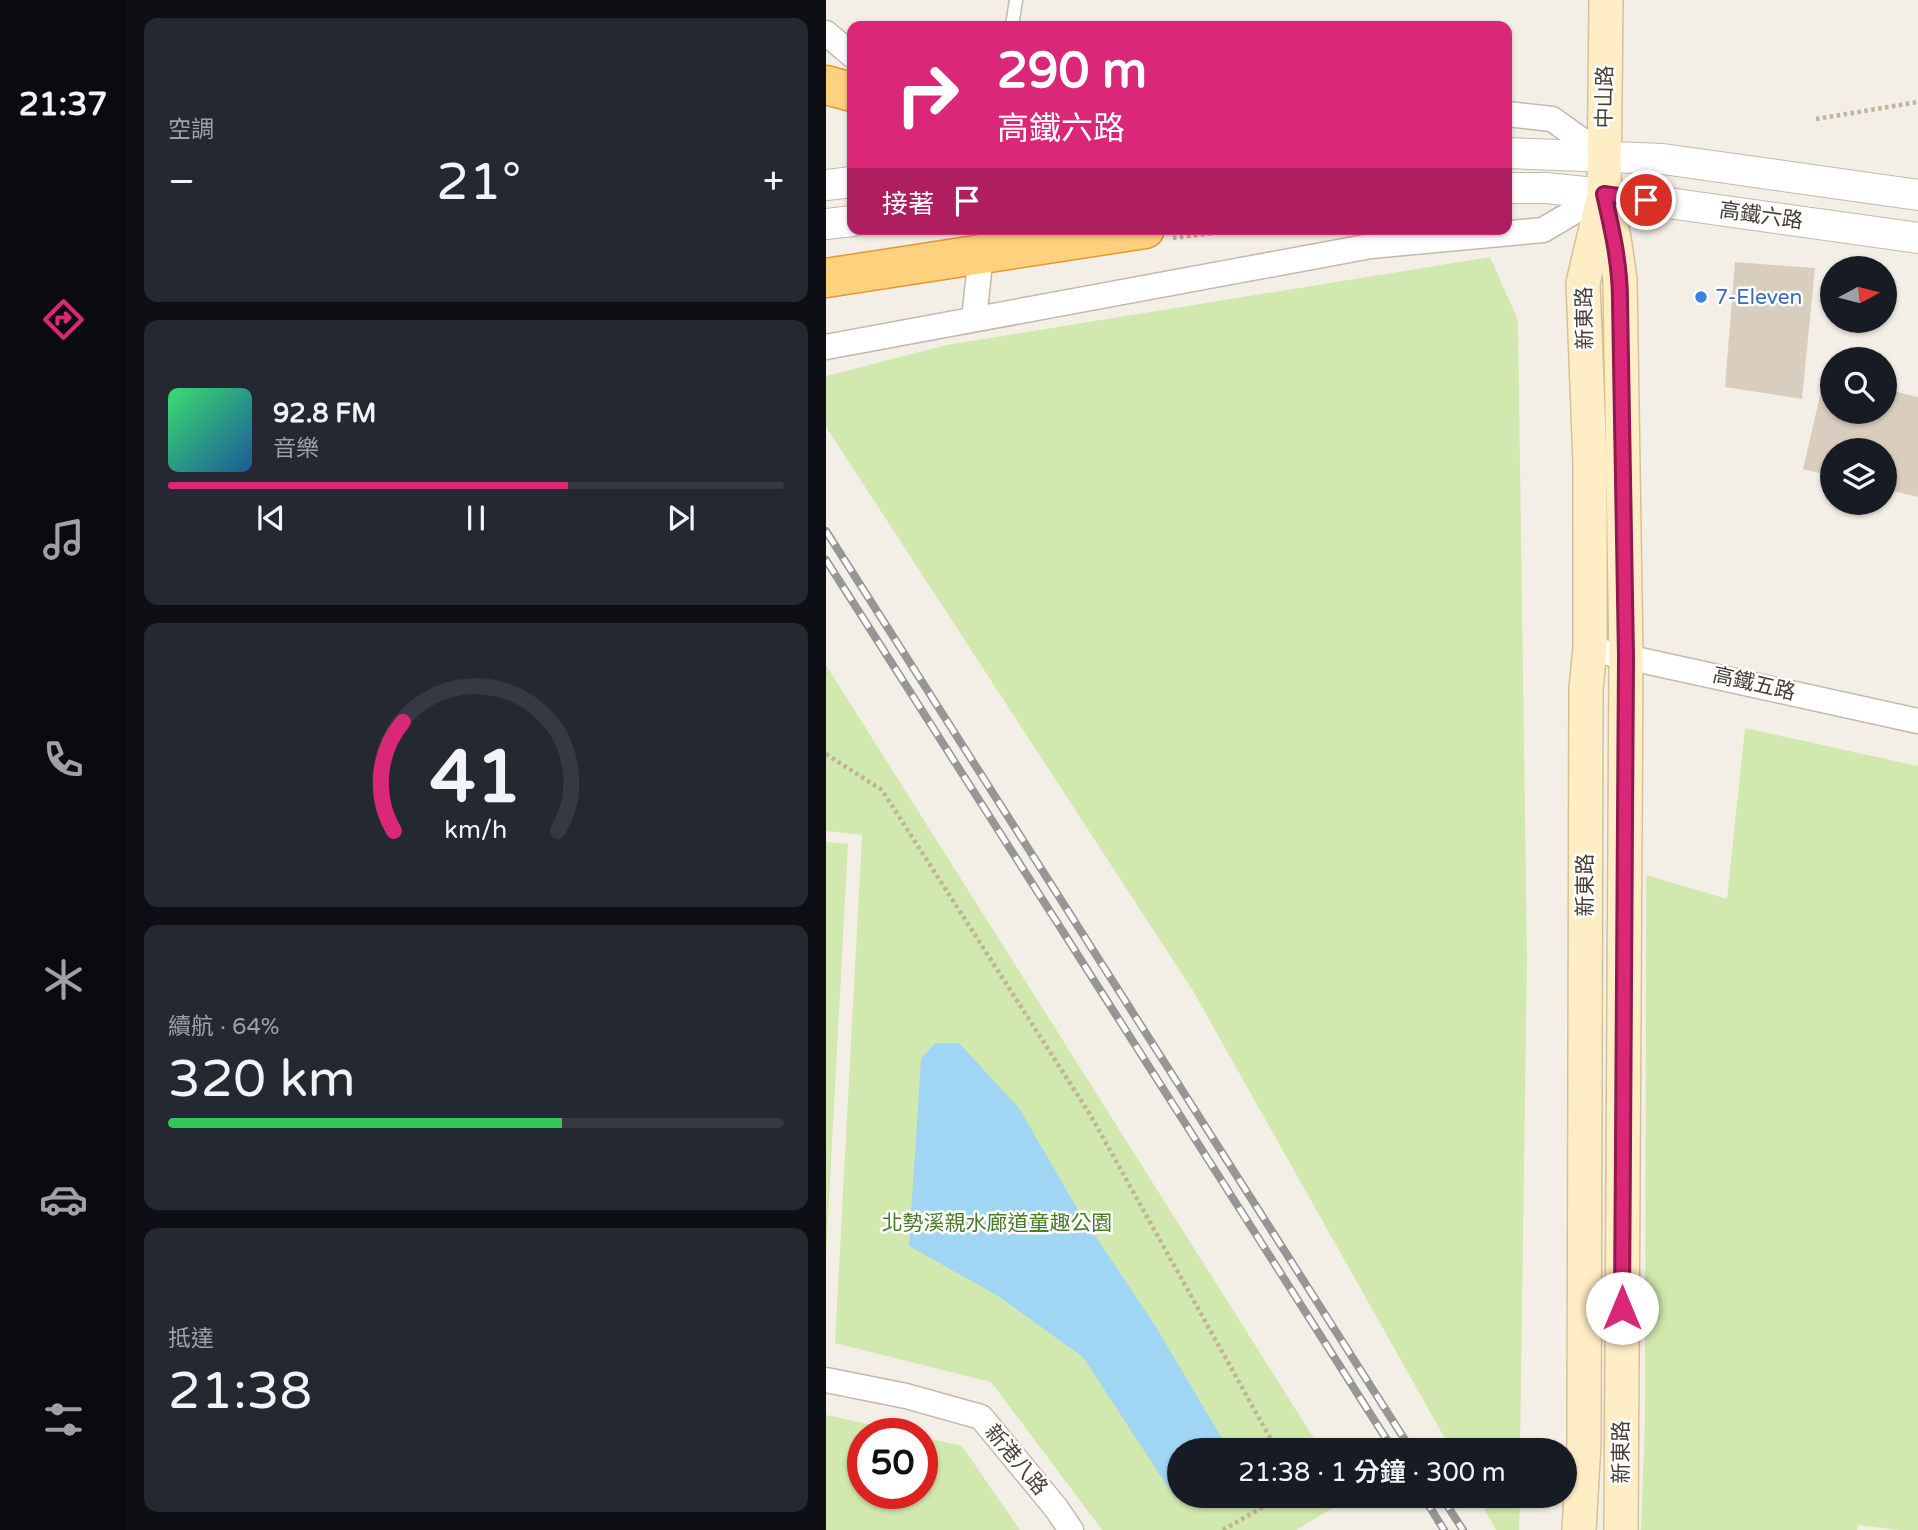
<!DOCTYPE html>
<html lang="zh-TW">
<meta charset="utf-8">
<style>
:root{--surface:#171b24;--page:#242831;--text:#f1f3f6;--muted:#9ea1a6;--line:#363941;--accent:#db2777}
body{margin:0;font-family:"Varela Round","Noto Sans TC",sans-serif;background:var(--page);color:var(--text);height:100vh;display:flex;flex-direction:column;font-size:26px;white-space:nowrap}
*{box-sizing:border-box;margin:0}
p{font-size:23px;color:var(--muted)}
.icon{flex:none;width:38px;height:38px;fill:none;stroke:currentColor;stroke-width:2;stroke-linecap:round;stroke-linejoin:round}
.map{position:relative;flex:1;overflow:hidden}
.details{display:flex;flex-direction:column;gap:18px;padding:18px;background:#0d0f14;width:700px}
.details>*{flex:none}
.hud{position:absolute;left:21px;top:21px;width:665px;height:214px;border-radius:14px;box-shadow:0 2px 5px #0004;background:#db2777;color:#fff;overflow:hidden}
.needle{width:46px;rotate:83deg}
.tools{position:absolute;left:994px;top:256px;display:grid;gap:14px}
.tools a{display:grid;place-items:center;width:77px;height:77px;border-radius:50%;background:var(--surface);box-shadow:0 2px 5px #0004;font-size:35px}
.speed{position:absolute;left:21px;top:1418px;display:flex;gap:14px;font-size:35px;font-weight:700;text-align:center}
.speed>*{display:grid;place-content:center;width:91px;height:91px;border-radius:50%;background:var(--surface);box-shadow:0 2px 5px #0004;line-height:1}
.speed .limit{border:10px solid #d22;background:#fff;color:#111}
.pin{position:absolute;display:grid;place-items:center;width:60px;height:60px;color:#fff;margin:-30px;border:4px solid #fff;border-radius:50%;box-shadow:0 2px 7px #0007}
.me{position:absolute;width:77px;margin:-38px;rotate:0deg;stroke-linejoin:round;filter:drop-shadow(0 0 5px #0008)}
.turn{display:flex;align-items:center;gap:24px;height:147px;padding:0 35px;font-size:32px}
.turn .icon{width:91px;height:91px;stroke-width:2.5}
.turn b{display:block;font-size:49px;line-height:60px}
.then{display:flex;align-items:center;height:66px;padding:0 35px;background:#0003;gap:14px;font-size:26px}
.big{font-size:52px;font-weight:600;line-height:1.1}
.details .widget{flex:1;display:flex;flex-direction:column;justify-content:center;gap:10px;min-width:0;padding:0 24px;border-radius:14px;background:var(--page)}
.details .dial{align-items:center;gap:0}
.dial svg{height:182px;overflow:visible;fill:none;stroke:var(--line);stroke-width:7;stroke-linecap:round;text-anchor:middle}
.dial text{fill:var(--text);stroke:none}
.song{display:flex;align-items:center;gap:21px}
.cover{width:84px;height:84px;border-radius:10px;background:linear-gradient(135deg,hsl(140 70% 55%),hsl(210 70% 35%))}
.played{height:7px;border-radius:4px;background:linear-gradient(90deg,var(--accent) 65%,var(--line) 65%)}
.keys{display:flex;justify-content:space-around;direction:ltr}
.heat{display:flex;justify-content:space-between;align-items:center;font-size:38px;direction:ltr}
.charge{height:10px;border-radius:5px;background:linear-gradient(90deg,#34c759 64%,var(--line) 0)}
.trip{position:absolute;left:341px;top:1438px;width:410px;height:70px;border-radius:35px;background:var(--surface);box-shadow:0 2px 5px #0004;font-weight:600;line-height:70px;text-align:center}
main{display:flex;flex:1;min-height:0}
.tab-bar{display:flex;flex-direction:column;width:126px;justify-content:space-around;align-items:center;background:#090b0e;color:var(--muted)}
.tab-bar .icon{width:49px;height:49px}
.tab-bar .current{color:var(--accent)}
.tab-bar b{font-size:32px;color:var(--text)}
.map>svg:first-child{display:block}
.green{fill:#d1e9ae}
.water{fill:#a0d5f3}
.building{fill:#d9cdbe}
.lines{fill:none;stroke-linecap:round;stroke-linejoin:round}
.service-casing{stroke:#c3b9ac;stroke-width:15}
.minor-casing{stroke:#c3b9ac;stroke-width:27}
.tertiary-casing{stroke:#c3b9ac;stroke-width:32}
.secondary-casing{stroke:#d6c195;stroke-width:36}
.trunk-casing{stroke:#e39932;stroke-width:41}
.path{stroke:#c2b299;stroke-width:4.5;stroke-dasharray:3.5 3.5;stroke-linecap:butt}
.service{stroke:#fff;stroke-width:12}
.minor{stroke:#fff;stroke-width:24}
.tertiary{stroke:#fff;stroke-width:30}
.secondary{stroke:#ffeec5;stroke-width:33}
.trunk{stroke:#ffd07d;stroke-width:38}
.rail-casing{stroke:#969696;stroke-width:8}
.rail{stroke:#fff;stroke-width:5;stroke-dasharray:16;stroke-linecap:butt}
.route-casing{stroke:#8e194d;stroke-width:18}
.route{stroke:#db2777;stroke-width:12}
.shop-dot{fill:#3f7fe0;stroke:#fff;stroke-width:2.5}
.labels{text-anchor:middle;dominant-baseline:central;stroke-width:5;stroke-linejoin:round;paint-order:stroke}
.street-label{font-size:21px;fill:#473f35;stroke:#fff}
.shop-label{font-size:21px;fill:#366cbe;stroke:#fff;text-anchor:start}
.park-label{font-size:21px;fill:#4a7b26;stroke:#fff}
</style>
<main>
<nav class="tab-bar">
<b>21:37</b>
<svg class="icon current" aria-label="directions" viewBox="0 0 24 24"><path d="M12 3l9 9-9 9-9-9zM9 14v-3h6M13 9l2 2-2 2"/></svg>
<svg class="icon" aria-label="music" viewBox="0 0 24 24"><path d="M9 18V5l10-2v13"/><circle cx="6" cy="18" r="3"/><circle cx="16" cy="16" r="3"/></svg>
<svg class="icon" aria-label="phone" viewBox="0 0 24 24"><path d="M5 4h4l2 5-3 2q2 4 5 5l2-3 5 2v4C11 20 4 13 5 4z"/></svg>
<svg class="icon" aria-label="climate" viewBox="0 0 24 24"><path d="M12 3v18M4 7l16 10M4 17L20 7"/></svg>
<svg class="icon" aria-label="car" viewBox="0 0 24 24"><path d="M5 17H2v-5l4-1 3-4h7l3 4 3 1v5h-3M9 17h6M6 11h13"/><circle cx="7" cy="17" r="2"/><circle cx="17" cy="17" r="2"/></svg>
<svg class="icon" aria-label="filters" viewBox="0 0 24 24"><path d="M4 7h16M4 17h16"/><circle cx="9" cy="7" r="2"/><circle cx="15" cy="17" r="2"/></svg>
</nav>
<section class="details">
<div class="widget"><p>空調</p>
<div class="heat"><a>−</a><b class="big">21°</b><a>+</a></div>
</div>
<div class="widget">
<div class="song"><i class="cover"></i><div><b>92.8 FM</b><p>音樂</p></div></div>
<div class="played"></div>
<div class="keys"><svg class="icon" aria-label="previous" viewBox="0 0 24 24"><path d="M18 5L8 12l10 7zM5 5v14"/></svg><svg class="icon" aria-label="pause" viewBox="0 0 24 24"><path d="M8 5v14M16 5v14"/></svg><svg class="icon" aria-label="next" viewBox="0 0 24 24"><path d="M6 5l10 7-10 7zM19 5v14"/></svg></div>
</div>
<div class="widget dial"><svg viewBox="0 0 100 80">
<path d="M14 69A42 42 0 1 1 86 69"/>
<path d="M14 69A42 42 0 0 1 18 21" stroke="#db2777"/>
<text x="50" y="56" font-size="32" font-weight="700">41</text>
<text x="50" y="72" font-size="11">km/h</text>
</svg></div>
<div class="widget"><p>續航 · 64%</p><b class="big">320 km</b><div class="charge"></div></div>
<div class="widget"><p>抵達</p><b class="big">21:38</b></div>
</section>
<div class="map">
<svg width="1092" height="1530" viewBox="0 0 1092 1530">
<rect width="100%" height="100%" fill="#f4efe6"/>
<!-- green -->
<path class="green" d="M664 257 692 320 701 958 694 1451H626L367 991 0 427V376L121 345Z
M0 665 496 1451H354V1496L525 1497 470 1530H276L165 1382 9 1343 36 835 0 831Z
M919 728 1092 766V1530H1073L1032 1525 1031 1530H815L819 1419 820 875 901 899Z
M0 842 22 844 0 1256Z
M0 1415 82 1433H37V1493H96V1437L136 1446 194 1530H0Z
M651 1496H694L693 1530H670Z"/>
<!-- water -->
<path class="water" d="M109 1043H133L193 1108 252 1210 330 1327 401 1447V1451H354L353 1495 349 1498 257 1357 172 1296 83 1246 95 1059Z"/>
<!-- building -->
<path class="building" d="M909 262 989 268 976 399 899 387Z
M999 374 1006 375V411H1059V389L1092 397V497L1059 489V450H1006V476L977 469Z"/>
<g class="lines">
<defs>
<path id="service" d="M186 26 190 0"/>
<path id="minor" d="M0 33 26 55
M681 114 726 119 778 156
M148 319 154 263
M0 347 545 246 717 230 778 194
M764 649 1092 721
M0 1380 80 1396 155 1417 230 1508 245 1530"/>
<path id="tertiary" d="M681 153 837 159 1092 195
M0 185 26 182
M681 188H720L778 194 1092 238
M0 224 26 221"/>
<path id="secondary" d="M780 0 778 194 788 238 794 279 800 657 795 1530
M753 1530 758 1443 760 688 764 649V462L757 283 776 203"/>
<path id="trunk" d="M0 85 26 92
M0 278 319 229"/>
</defs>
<!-- service casing -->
<use href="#service" class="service-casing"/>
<!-- minor casing -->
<use href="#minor" class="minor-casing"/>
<!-- tertiary casing -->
<use href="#tertiary" class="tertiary-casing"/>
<!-- secondary casing -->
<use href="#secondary" class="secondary-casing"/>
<!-- trunk casing -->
<use href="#trunk" class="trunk-casing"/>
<!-- path -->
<path class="path" d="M990 119 1092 102
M347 238 420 229
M0 754 56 790 265 1116 448 1445 449 1451
M397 1530 437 1507 444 1496"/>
<!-- service -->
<use href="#service" class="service"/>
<!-- minor -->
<use href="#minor" class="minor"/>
<!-- tertiary -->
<use href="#tertiary" class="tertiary"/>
<!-- secondary -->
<use href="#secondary" class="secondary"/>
<!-- trunk -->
<use href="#trunk" class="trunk"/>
<defs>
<path id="rail" d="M0 531 586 1451
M0 560 568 1451
M597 1496 618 1530
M615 1496 637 1530"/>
</defs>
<!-- rail casing -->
<use href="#rail" class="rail-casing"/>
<!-- rail -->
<use href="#rail" class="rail"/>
</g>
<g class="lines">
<defs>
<path id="route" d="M796 1308 800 657 794 300C794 264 786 229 778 194L820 200"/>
</defs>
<!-- route casing -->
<use href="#route" class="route-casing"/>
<!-- route -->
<use href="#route" class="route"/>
</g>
<!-- markers -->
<circle class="shop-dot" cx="875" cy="297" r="7"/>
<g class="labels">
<!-- street labels -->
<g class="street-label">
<text transform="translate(779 97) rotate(-89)">中山路</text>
<text transform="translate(935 216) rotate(8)">高鐵六路</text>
<text transform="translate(759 318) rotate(-91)">新東路</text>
<text transform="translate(928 684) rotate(13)">高鐵五路</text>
<text transform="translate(759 885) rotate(-90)">新東路</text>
<text transform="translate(795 1452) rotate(-90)">新東路</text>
<text transform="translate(190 1460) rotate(50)">新港八路</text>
</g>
<!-- shop labels -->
<g class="shop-label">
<text x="889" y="297">7-Eleven</text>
</g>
<!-- park labels -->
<g class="park-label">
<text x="171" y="1223">北勢溪親水廊道童趣公園</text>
</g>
</g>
</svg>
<div class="tools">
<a><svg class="needle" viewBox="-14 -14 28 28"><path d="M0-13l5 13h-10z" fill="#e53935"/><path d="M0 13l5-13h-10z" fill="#9ea1a6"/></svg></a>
<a><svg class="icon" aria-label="search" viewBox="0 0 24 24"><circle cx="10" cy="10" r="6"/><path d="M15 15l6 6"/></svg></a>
<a><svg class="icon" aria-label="layers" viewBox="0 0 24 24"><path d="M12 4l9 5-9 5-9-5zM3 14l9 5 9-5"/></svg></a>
</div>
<div class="speed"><div class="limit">50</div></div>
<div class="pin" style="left:820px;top:200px;background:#d93025"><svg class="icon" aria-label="arrive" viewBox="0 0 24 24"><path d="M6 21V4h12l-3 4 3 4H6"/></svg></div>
<svg class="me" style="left:796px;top:1308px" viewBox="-20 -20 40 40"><circle r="19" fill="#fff"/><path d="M0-13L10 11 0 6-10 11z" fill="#db2777"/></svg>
<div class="trip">21:38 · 1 分鐘 · 300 m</div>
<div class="hud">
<div class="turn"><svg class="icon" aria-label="right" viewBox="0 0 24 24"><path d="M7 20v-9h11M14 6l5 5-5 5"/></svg><div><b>290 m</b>高鐵六路</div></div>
<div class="then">接著<svg class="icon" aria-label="arrive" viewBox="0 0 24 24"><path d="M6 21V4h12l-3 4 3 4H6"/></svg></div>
</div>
</div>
</main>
